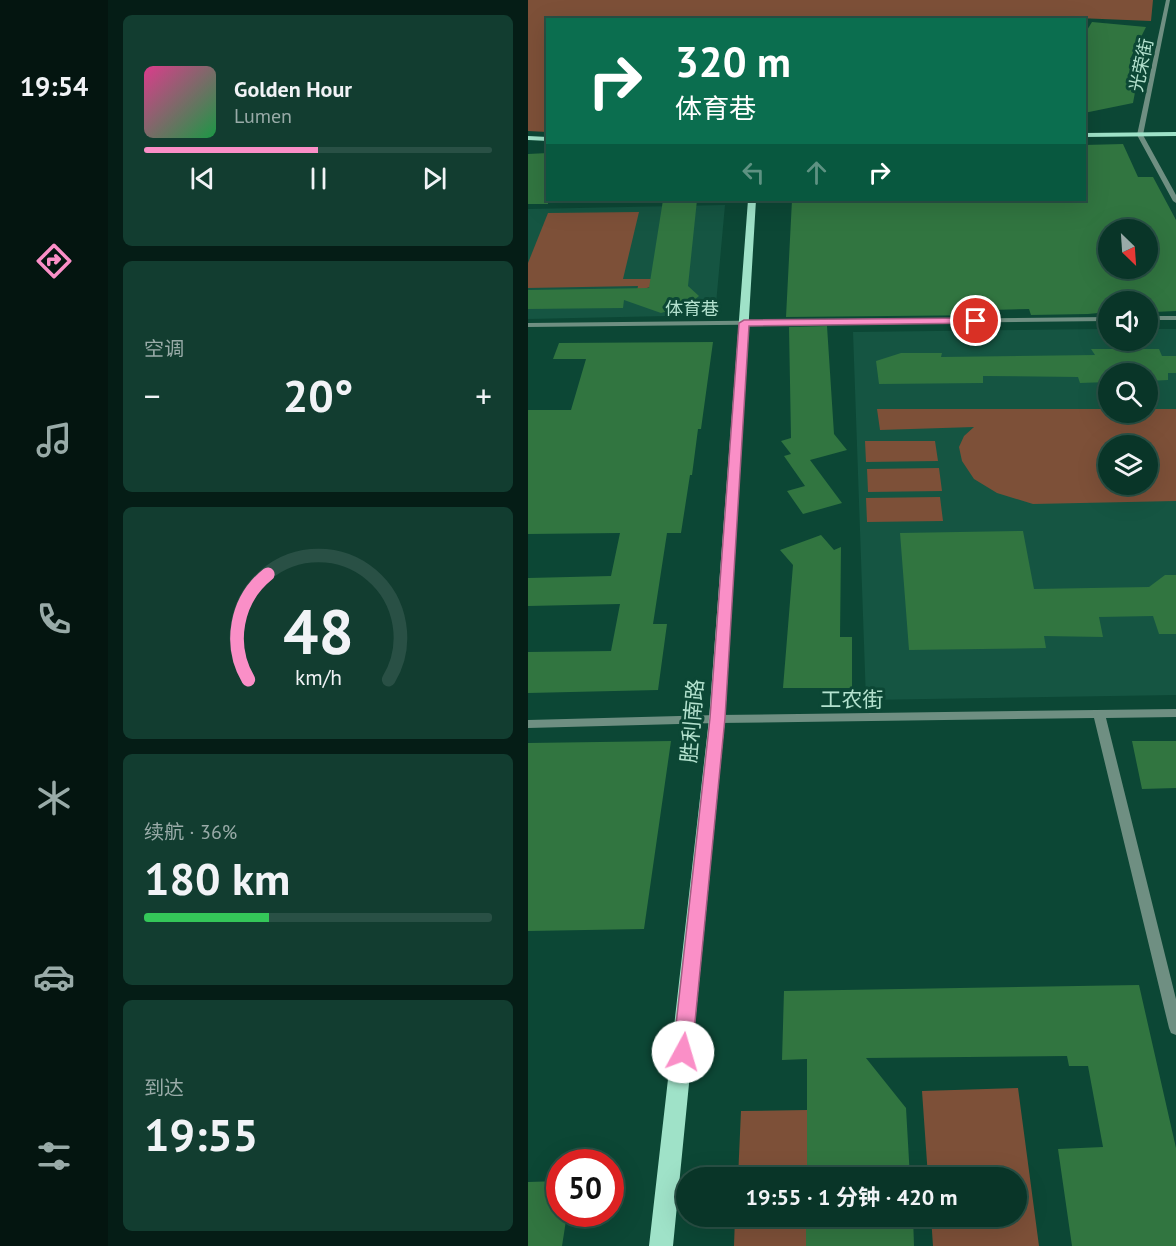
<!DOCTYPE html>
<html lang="zh">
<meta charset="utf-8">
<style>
:root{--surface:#093528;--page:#123d30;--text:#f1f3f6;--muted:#99aba8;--line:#295045;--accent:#fa8fc7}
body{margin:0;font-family:"PT Sans","Noto Sans SC",sans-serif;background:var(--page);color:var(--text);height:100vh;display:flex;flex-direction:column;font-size:22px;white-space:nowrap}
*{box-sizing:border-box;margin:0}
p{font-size:20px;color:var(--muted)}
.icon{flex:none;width:33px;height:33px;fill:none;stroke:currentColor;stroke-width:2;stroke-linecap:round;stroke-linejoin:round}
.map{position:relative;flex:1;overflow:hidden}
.drawer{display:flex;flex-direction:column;gap:15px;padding:15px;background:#051d16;width:420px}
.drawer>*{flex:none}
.banner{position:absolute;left:18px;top:18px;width:540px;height:183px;border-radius:0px;box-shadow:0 6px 24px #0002,0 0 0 2px var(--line);background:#0b6e4f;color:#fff;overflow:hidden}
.needle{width:39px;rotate:155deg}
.fabs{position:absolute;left:570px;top:219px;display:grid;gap:12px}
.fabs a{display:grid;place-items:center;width:60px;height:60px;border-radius:50%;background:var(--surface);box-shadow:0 6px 24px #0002,0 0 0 2px var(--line);font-size:30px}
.speed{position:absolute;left:18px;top:1149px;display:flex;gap:12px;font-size:30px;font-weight:700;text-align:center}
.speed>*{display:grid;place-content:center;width:78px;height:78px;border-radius:50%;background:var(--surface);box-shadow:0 6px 24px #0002,0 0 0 2px var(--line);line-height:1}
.speed .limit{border:9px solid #d22;background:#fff;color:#111}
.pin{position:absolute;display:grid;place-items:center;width:51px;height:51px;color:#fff;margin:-26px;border:3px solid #fff;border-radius:50%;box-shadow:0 2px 6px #0007}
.me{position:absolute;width:66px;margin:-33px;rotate:6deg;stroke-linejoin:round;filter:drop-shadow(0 0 4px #0008)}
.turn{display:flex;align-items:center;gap:21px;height:126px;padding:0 30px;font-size:27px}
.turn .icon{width:78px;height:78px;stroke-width:2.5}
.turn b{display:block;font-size:42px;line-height:51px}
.lanes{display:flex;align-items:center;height:57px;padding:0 30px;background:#0003;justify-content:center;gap:30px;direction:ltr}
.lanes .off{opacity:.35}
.big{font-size:45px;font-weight:700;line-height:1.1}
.drawer .tile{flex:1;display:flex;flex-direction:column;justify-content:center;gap:9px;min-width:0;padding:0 21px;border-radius:9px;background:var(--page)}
.drawer .dial{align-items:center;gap:0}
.dial svg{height:156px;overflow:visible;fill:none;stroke:var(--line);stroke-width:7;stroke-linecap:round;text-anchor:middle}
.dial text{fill:var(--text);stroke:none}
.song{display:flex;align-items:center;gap:18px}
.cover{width:72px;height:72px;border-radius:9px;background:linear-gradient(135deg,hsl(330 70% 55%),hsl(140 70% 35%))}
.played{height:6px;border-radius:3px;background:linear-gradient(90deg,var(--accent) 50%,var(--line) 50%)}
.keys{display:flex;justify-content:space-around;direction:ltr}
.heat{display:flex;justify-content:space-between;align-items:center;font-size:33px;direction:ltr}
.charge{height:9px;border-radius:4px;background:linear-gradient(90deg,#34c759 36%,var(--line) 0)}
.trip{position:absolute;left:148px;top:1167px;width:351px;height:60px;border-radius:30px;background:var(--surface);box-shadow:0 6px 24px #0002,0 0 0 2px var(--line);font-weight:700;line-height:60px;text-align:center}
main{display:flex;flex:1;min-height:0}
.dock{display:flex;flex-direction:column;width:108px;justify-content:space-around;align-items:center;background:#041510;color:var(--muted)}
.dock .icon{width:42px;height:42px}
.dock .on{color:var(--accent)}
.dock b{font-size:27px;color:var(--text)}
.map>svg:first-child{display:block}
.built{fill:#155542;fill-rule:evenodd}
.green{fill:#7d5038;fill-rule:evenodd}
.building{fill:#317540;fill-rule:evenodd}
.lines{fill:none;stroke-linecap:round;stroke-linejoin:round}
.minor{fill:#6f8f82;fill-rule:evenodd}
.major{fill:#9fe2c8;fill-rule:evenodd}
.route{fill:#fa8fc7;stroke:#a25d81;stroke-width:1.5}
.labels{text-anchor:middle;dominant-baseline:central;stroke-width:6;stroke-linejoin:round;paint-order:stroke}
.far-street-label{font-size:18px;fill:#b4e2cf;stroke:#0c4735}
.street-label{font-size:21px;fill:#b4e2cf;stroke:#0c4735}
</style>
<main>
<nav class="dock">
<b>19:54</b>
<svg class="icon on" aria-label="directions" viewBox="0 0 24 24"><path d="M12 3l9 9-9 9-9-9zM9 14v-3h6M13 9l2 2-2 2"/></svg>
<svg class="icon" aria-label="music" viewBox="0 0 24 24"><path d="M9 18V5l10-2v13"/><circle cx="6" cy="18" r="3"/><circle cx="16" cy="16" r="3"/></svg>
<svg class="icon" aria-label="phone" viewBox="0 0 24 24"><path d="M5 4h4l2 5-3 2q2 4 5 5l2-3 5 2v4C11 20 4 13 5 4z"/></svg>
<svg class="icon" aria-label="climate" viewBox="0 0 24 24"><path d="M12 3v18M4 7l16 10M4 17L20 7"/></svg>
<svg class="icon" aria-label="car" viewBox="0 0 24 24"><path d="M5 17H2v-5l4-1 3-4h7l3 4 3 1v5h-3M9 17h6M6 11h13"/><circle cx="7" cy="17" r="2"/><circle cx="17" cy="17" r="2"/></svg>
<svg class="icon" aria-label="filters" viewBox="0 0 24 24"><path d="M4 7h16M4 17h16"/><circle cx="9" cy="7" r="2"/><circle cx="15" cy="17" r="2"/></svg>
</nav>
<section class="drawer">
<div class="tile">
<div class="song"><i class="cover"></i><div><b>Golden Hour</b><p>Lumen</p></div></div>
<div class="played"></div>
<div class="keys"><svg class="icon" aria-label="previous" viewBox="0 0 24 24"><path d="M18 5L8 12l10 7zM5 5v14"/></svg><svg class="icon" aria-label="pause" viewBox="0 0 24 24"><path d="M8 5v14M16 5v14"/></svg><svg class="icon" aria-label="next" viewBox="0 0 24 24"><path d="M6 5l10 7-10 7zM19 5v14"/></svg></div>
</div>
<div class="tile"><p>空调</p>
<div class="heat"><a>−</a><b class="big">20°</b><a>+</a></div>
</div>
<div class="tile dial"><svg viewBox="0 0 100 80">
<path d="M14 69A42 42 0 1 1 86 69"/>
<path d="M14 69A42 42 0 0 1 24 15" stroke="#fa8fc7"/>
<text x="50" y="56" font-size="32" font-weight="700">48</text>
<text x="50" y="72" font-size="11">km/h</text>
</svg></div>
<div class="tile"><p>续航 · 36%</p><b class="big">180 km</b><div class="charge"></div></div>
<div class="tile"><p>到达</p><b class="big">19:55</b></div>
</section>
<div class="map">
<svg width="648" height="1246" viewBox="0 0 648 1246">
<rect width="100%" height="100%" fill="#0c4735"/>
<!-- built -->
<path class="built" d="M197 205 187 315 0 319V209Z
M580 329V340H620V329H648V695L338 700 325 332ZM580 374H620V412H580ZM580 446H620V484H580Z"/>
<!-- green -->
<path class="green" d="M0 0H625L623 21 550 18 20 20 19 132 0 131Z
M111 212 95 279H133L135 283 109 291 110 286 0 288V263L20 213Z
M349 409H580V412H620V409H648V501L505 504 469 493 446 479 434 461 431 447 436 436 446 427 352 430ZM580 446H620V484H580Z
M337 441H407L410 461 338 462Z
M411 468 414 491 340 492 339 469Z
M412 497 415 521 339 522 338 498Z
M490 1088 511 1246H405L403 1217 489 1216V1178L400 1177 394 1091Z
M280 1110 279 1177 210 1178 213 1111Z
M207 1217H278V1246H206Z"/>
<!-- building -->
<path class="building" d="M564 22 618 27 602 59 613 60 605 103 556 113V35Z
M595 144 610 177H625L648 220V311L626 312 621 302H580V312L560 314 503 315 501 309 463 310 464 315 258 317 264 200H556V145ZM580 228 620 230V270H580Z
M20 153V204H0V154Z
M135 200H169L160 286 171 296 160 305 133 313 96 300 95 308 0 309V290L121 288Z
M299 326 306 434 319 450 282 460 314 503 275 514 259 491 277 486 256 456 263 454 253 441 263 438 261 327Z
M185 342 173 429H170L164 475H162L153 533H139L125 624H139L130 690 0 693V652L83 651 92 604 0 606V578L83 576 92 533 0 534V410H43L58 359H25L31 343Z
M563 349H631L634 356H648V373H640V380L620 381V374H580V382L552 383 550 377 455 376V383L351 384 348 361 373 353H414L413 357 567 355Z
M495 531 506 589 621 587 637 575H648V634H631L625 616 571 617 575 637 516 636 518 648 381 650 372 533Z
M293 535 306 550 313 547 312 637H324V688H255L265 565 252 550Z
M143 741 116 929 0 931V743Z
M604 741H648V788L614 789Z
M611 985 648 1148V1246H544L530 1149 575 1147 560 1066H541L539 1056 338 1058 378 1108 382 1178H279V1059L254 1060 256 991Z
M32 1181V1214H39L34 1246H0V1182Z
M278 1216H385L386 1246H278Z"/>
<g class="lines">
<!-- minor -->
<path class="minor" d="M638 0H642L615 135 648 195V203L645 201 609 135Z
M620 316H648V320H620Z
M580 317V321L0 327V323Z
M648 709V717L578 718 648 999V1035L643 1033 641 1028 566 718 189 723 0 728V720L189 715Z"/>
<!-- major -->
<path class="major" d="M648 132V136L556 137V133Z
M0 136 20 137V141L0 140Z
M220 200H228L197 719 145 1246H121L181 719Z"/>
</g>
<!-- route -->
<path class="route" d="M448 318 453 321 451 323 221 326 197 718 164 1052 162 1058 155 1061 148 1058 145 1052 182 718 211 323 216 320Z"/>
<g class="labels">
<!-- far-street labels -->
<g class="far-street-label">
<text transform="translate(613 65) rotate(-78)">光荣街</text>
<text x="164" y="308">体育巷</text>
</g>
<!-- street labels -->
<g class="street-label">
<text x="324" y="699">工农街</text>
<text transform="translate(164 721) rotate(-85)">胜利南路</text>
</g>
</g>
</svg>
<div class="fabs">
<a><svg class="needle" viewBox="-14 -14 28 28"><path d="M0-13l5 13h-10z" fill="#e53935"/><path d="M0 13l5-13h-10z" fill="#99aba8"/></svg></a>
<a><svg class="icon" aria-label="sound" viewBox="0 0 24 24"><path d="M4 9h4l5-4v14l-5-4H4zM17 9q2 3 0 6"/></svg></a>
<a><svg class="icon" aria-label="search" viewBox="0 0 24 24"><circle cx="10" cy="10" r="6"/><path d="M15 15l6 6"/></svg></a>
<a><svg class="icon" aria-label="layers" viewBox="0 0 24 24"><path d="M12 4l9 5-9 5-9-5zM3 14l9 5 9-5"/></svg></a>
</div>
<div class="speed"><div class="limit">50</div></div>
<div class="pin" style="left:448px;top:321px;background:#d93025"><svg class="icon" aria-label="arrive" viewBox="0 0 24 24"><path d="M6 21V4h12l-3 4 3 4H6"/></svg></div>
<svg class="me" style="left:155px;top:1052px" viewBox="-20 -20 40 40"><circle r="19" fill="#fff"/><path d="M0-13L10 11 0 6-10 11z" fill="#fa8fc7"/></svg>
<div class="trip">19:55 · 1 分钟 · 420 m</div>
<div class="banner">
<div class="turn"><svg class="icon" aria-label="right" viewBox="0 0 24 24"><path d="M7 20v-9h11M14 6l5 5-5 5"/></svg><div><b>320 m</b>体育巷</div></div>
<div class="lanes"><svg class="icon off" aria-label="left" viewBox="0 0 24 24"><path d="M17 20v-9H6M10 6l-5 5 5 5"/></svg><svg class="icon off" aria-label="ahead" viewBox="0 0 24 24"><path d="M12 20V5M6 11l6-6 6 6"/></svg><svg class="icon" aria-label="right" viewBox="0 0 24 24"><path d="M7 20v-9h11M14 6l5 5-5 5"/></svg></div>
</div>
</div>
</main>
